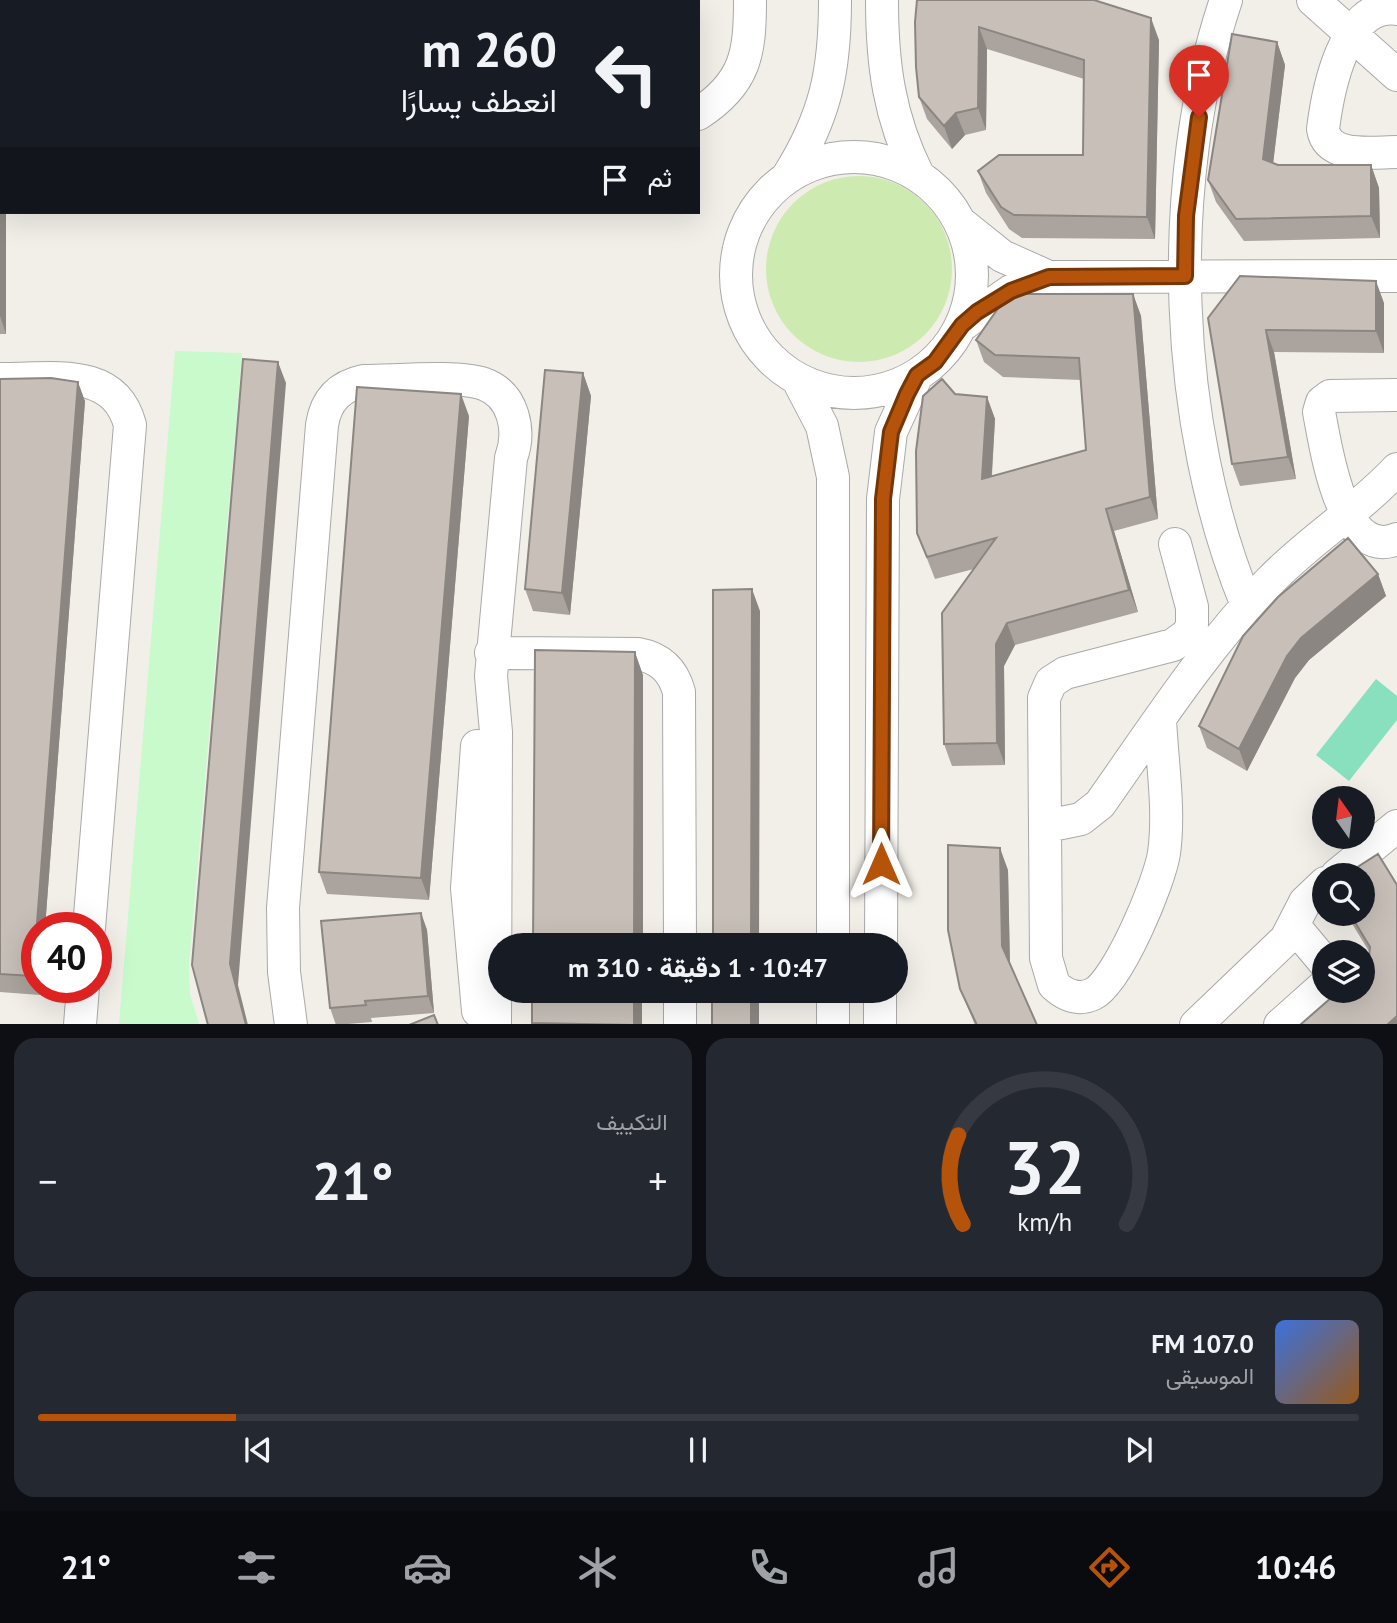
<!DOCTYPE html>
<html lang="ar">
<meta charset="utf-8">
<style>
:root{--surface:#171b24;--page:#242831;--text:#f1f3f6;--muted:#9ea1a6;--line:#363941;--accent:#b45309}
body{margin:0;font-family:"PT Sans",Vazirmatn,sans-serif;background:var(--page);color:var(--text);direction:rtl;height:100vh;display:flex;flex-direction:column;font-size:26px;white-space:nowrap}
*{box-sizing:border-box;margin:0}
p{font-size:23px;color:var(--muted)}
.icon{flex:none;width:38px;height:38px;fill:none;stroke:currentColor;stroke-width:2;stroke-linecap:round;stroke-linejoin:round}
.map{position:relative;height:1024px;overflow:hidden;direction:ltr}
.sheet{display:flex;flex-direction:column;gap:14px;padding:14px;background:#0d0f14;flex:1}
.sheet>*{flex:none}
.guide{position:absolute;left:0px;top:0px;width:700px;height:214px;box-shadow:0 7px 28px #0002;direction:rtl;background:#171b24;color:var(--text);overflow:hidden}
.needle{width:46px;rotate:346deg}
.fabs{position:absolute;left:1312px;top:786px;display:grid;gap:14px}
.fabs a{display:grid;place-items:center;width:63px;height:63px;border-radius:50%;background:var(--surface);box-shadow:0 7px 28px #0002;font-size:35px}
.speed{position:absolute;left:21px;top:912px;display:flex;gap:14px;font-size:35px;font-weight:700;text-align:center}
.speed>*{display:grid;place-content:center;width:91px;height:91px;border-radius:50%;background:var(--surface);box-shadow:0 7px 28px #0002;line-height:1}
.speed .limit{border:10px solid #d22;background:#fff;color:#111}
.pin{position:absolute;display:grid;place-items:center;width:60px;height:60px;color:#fff;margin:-72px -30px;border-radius:50% 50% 50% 0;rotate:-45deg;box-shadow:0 0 7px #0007}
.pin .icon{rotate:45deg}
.me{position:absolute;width:77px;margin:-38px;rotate:0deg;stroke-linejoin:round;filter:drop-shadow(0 0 5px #0008)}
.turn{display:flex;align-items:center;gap:24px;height:147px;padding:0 28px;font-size:32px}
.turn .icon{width:91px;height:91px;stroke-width:2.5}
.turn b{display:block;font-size:49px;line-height:60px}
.then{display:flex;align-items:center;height:66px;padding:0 28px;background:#0003;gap:14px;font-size:26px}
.big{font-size:52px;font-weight:800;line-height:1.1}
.sheet .tile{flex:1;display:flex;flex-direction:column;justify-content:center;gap:10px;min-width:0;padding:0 24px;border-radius:21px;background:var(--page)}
.sheet .dial{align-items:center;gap:0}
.dial svg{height:182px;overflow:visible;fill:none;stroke:var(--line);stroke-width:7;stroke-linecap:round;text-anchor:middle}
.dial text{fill:var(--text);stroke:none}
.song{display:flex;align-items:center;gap:21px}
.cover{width:84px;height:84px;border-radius:10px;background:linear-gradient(135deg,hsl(220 70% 55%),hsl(30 70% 35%))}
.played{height:7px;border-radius:4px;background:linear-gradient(90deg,var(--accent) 15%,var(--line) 15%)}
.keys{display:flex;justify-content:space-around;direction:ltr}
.heat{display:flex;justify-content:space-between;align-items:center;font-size:38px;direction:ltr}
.sheet .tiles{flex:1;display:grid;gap:14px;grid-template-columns:1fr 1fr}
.tile:last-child{grid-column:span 2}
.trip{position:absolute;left:488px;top:933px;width:420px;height:70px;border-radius:35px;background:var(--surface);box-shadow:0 7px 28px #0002;font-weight:800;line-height:70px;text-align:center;direction:rtl}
.tabs{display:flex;height:112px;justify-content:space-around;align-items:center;background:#090b0e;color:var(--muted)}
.tabs .icon{width:49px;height:49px}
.tabs .active{color:var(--accent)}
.tabs b{font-size:32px;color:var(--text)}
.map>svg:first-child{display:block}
.grass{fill:#cdebb0}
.park{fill:#c8facc}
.pitch{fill:#88e0be}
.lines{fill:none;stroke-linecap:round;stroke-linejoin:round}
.minor-casing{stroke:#a9a9a9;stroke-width:34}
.minor{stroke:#fff;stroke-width:32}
.wall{fill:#aba49e}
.shaded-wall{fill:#8b8681}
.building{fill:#c7bfb8;stroke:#8b8681;stroke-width:2}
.route-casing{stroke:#753606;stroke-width:18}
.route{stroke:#b45309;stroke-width:12}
</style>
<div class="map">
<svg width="1397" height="1025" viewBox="0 0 1397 1025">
<rect width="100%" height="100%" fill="#f2efe9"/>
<!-- grass -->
<path class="grass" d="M766 269a93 93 0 1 1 186 0a93 93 0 1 1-186 0Z"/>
<!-- park -->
<path class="park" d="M175 351 242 353 189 965 190 994 199 1024H119Z"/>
<!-- pitch -->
<path class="pitch" d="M1376 679 1397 696V720L1349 781 1316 755Z"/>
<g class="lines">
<defs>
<path id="minor" d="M571 0V2
M882 0C882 64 889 117 918 175
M1226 0C1164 183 1173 427 1247 605
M1313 0 1397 75
M121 2V0
M1397 9C1343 0 1327 97 1323 129 1328 160 1373 152 1397 152
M698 114C746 83 750 53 750 0
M0 135H2
M736 275a118 118 0 1 1 236 0a118 118 0 1 1-236 0Z
M0 164H2
M788 176C826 116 835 70 835 0
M962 224 1002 256 1049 277
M962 325 1011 291 1049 277 1397 276
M0 379C50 380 114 365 130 425L89 928
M798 380 822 426 833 477V945
M1396 395 1330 396 1322 402 1319 412C1326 447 1341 562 1397 539
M491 653 638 654C660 658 673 670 679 692L680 945
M1160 719C1162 762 1170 810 1164 853 1160 881 1118 982 1093 994 1078 1001 1065 995 1054 985L1046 958 1044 698 1051 682 1065 673 1173 645 1188 634 1192 625V607L1175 544
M477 746 467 888 478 1011
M1047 826 1081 819 1100 804C1153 729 1204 649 1269 582 1308 541 1358 511 1397 469
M1337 875 1397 826
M1294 926 1325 963
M881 945 883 499 891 432 917 375
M80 1025 83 987
M291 1025 284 972 283 908 322 425C326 400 340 386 364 381 395 381 457 375 484 384 514 395 521 431 511 458L491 676 496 732 495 1025
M680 1025V990
M833 1025V990
M880 1025V990
M1196 1025 1286 939 1305 902 1325 883
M1280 1025 1325 985"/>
</defs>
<!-- minor casing -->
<use href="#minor" class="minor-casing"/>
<!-- minor -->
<use href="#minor" class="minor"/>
</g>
<!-- wall -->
<path class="wall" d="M915 22 1159 40 1155 239 1022 238 1009 229 986 193 978 171 1083 155 1084 79 987 49 986 130 965 135 952 149 927 119 919 97Z
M1277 42 1285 65 1273 163 1278 165H1371L1379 188 1380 238 1244 241 1216 202 1208 180Z
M0 173 2 212H6V334H0Z
M1133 294 1141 316 1158 519 1114 531 1138 612 1015 645 1004 666 1005 765 952 766 944 744 974 569 935 579 917 533 955 394 987 397 995 419 992 476 1086 450 1081 380 1003 377 984 362 976 340Z
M1384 303V353L1274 352 1296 479 1240 486 1232 464 1208 318Z
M583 373 591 396 570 615 533 611 525 589Z
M0 379 85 401 45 928H37V987H40V995L0 992Z
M469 416 429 900 327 894 319 872Z
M1378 574 1386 596 1309 660 1295 678 1247 771 1207 748 1199 726Z
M1008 870 1010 964 1037 1025H975L960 989Z
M1397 885 1368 967 1370 953 1346 914H1363Z
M421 913 427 930 434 1013 371 1018 372 1022 336 1025 330 1008Z
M532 990H642V1025H533Z"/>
<!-- shaded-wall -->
<path class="shaded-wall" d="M1151 18 1159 40 1155 239 1147 217Z
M979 27 987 49 986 130 978 108Z
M1277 42 1285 65 1271 181 1263 159Z
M956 113 965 135 952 149 944 126Z
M1371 165 1379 188 1380 238 1371 216Z
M0 173 2 177V212H6V334L0 316Z
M1376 281 1384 303V353L1376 331Z
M1133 294 1141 316 1158 519 1150 497Z
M1266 330 1274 352 1296 479 1288 457Z
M278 362 286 383 238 985 248 1025H246L230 964Z
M583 373 591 396 570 615 562 593Z
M78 382 85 401 45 928H37V987L33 976Z
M461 394 469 416 429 900 421 878Z
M987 397 995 419 990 501 982 479Z
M1106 509 1114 531 1138 612 1129 590Z
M1378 574 1386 596 1309 660 1295 678 1247 771 1239 749 1287 656 1301 638Z
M752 589 760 611 759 945H751Z
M1007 623 1015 645 1004 666 1005 765 997 743 996 644Z
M635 652 643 675V945H634Z
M1000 848 1008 870 1010 969 1002 946Z
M421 913 427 930 434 1013 428 996Z
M634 990H642V1025H634Z
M751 990H759V1025H751Z
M1397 1016V1025H1387Z"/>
<!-- building -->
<path class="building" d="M917 0H1094L1151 18 1147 217 1014 215 1001 207 978 171 999 155H1083L1084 60 979 27 978 108 956 113 944 126 919 97 916 67 915 22Z
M1232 34 1277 42 1263 159 1278 165H1371V216L1236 219 1208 180Z
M1240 276 1376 281V331L1266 330 1288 457 1232 464 1208 318Z
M1008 294H1133L1150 497 1106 509 1129 590 1007 623 996 644 997 743 944 744 942 613 996 538 927 557 917 533 916 451 923 396 942 379 955 394 987 397 982 479 1086 450 1079 358 995 355 976 340Z
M243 359 278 362 230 964 246 1025H208L192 965Z
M545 370 583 373 562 593 525 589Z
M51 378 78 382 33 976 0 974V379Z
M357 387 461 394 421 878 319 872Z
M1348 538 1378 574 1301 638 1287 656 1239 749 1199 726 1243 636 1278 597Z
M752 589 751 945H713V590Z
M535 650 635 652 634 945H533Z
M948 845 1000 848 1002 946 1037 1025H977L960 989 948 930Z
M1378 854 1397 885V1016L1387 1025H1300L1340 990H1363V971L1368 967 1370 947 1350 914H1363V875H1345Z
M421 913 428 996 365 1001 366 1005 330 1008 321 921Z
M532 990H634V1025L532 1023Z
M712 990H751V1025H712Z
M434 1015 438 1025H409Z"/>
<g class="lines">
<defs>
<path id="route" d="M881 864 883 499 891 432 907 394 917 375 935 362 962 325 977 312 1011 291 1049 277 1185 276 1186 216 1199 117"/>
</defs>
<!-- route casing -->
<use href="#route" class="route-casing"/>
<!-- route -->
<use href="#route" class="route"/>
</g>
</svg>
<div class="fabs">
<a><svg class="needle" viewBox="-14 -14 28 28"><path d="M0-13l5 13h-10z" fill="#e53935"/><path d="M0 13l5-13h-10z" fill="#9ea1a6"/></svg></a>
<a><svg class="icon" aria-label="search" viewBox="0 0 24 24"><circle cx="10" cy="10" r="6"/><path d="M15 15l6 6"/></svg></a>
<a><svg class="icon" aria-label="layers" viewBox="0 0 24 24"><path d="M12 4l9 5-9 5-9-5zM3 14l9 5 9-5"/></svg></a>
</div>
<div class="speed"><div class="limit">40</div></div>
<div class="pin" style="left:1199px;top:117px;background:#d93025"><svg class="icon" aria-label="arrive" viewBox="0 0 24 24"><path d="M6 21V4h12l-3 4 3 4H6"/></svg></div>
<svg class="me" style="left:881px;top:864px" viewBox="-20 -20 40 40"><path d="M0-17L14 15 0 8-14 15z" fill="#b45309" stroke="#fff" stroke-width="4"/></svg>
<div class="trip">10:47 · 1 دقيقة · 310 m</div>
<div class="guide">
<div class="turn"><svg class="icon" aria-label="left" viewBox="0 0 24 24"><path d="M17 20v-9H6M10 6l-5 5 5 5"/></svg><div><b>260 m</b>انعطف يسارًا</div></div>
<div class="then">ثم<svg class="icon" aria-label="arrive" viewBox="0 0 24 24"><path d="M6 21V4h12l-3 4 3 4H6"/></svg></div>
</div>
</div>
<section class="sheet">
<div class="tiles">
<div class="tile dial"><svg viewBox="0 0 100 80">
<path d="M14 69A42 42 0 1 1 86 69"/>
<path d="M14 69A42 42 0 0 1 12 30" stroke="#b45309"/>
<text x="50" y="56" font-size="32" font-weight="700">32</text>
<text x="50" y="72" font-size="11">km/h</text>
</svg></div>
<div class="tile"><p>التكييف</p>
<div class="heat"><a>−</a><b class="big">21°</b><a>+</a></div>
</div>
<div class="tile">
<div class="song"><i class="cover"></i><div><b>107.0 FM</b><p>الموسيقى</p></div></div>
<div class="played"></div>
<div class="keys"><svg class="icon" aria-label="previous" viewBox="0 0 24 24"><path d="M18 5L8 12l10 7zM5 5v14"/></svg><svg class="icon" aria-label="pause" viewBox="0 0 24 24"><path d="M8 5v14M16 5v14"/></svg><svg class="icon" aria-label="next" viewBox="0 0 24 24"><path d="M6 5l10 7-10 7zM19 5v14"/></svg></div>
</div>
</div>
</section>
<nav class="tabs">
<b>10:46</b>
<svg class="icon active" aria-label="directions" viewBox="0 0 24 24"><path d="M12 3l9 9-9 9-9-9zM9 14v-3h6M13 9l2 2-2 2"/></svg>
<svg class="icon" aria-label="music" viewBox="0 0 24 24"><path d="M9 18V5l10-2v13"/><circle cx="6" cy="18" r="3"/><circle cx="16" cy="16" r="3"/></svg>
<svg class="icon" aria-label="phone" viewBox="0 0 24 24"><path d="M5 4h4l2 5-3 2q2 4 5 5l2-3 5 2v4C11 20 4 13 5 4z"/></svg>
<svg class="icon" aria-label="climate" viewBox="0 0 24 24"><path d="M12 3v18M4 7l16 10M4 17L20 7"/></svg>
<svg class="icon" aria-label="car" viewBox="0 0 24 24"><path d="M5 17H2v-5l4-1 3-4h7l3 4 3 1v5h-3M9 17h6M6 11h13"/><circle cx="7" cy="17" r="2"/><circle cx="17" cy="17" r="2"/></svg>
<svg class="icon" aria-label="filters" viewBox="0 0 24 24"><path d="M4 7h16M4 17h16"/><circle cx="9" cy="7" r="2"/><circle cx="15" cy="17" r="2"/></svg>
<b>21°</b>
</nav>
